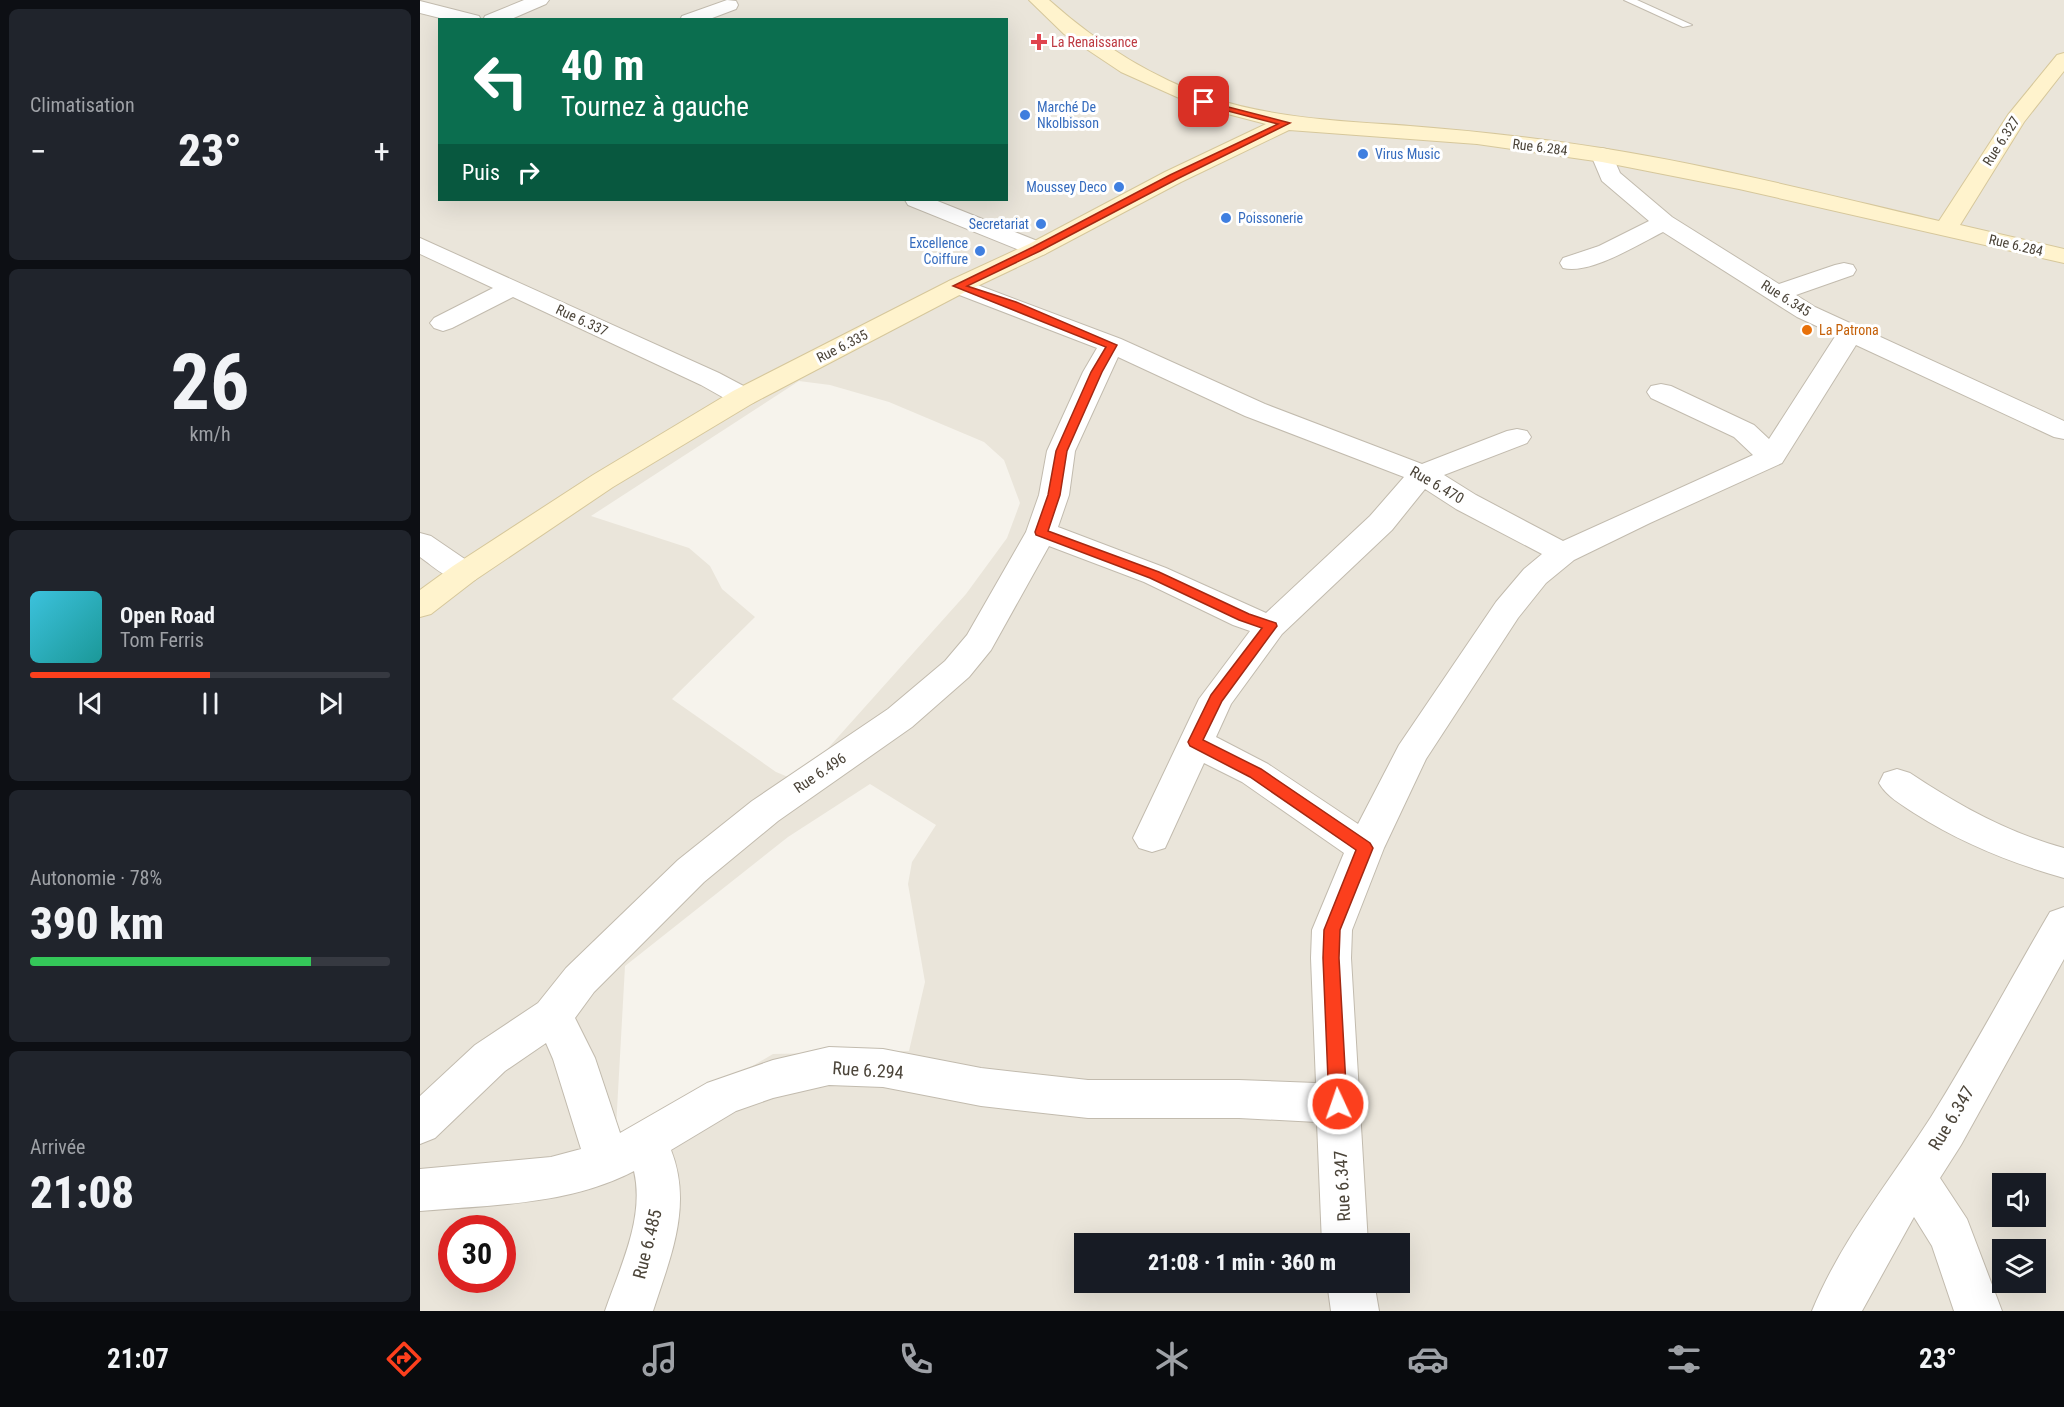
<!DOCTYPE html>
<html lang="fr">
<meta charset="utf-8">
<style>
:root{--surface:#171b24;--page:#20242c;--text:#f1f3f6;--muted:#9ea1a6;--line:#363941;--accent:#fc3f1d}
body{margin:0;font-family:"Roboto Condensed",sans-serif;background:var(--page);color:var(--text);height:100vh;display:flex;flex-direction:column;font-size:22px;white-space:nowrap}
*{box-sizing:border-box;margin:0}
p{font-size:20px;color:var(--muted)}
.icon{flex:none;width:33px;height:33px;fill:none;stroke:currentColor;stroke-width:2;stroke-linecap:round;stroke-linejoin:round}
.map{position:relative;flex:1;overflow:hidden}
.drawer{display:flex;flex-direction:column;gap:9px;padding:9px;background:#0d0f14;width:420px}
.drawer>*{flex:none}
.guide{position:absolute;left:18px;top:18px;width:570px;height:183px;border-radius:0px;box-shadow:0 6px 24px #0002;background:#0b6e4f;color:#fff;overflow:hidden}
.tools{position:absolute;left:1572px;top:1173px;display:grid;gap:12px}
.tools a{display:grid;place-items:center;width:54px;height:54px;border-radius:0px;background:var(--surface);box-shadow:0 6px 24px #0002;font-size:30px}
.speed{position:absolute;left:18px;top:1215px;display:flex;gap:12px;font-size:30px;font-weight:700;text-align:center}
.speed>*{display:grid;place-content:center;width:78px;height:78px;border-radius:50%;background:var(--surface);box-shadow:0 6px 24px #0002;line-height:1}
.speed .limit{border:9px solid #d22;background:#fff;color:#111}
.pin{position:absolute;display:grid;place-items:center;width:51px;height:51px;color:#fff;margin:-26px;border-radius:12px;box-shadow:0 3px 9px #0006}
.me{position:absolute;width:66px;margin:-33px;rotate:357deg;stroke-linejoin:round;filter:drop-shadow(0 0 4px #0008)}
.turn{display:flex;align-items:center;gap:21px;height:126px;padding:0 24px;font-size:27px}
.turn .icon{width:78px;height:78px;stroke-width:2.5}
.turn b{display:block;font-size:42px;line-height:51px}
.then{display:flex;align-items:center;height:57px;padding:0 24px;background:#0003;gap:12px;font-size:22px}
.big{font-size:45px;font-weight:800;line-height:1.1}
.drawer .tile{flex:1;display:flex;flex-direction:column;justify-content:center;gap:9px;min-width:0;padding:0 21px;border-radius:9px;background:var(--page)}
.drawer .dial{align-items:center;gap:0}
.dial b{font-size:78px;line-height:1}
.song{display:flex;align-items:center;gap:18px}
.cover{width:72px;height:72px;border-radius:9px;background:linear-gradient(135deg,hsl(190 70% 55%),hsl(180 70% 35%))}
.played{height:6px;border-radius:3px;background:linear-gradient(90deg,var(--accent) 50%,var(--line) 50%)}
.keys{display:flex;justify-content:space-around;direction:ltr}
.heat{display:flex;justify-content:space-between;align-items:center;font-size:33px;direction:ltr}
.charge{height:9px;border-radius:4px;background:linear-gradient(90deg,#34c759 78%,var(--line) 0)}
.trip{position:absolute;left:654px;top:1233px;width:336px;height:60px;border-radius:0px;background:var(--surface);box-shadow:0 6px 24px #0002;font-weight:800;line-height:60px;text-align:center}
.dock{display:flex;height:96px;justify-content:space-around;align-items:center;background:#090b0e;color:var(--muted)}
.dock .icon{width:42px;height:42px}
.dock .on{color:var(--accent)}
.dock b{font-size:27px;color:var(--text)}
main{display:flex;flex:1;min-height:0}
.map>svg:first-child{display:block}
.residential{fill:#eae5da;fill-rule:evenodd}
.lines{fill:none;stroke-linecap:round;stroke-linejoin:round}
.lane-casing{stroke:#c2bbae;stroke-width:2}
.street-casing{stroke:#c2bbae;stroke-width:2}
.secondary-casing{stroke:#d6c79b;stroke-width:2}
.lane{fill:#fff;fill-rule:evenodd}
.street{fill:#fff;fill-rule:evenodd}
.secondary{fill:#fff3cd;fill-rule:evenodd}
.route{fill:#fc3f1d;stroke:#a42913;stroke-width:1.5}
.health-dot{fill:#e0444e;stroke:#fff;stroke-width:2}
.shop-dot{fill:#3f7fe0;stroke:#fff;stroke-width:2}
.food-dot{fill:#e8710a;stroke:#fff;stroke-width:2}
.labels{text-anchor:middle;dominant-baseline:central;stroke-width:6;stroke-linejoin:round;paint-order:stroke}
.far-health-label{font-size:14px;fill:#be3a42;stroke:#fff;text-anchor:start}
.far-shop-label{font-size:14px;fill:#366cbe;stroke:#fff;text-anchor:start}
.far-street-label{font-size:14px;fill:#4b4439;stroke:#fff}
.far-food-label{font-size:14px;fill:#c56008;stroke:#fff;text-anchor:start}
.street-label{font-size:15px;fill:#4b4439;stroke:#fff}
.near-street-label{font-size:18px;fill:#4b4439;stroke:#fff}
</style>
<main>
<section class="drawer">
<div class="tile"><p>Climatisation</p>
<div class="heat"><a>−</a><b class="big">23°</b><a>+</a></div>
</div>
<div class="tile dial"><b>26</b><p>km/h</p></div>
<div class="tile">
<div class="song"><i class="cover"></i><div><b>Open Road</b><p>Tom Ferris</p></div></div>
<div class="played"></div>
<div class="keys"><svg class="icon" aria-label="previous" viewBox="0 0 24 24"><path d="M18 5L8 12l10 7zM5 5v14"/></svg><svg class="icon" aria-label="pause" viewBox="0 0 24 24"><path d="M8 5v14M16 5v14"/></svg><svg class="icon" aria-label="next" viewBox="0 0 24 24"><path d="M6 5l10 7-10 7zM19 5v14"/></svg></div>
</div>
<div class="tile"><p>Autonomie · 78%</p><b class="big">390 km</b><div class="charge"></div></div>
<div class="tile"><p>Arrivée</p><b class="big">21:08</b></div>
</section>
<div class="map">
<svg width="1644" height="1311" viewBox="0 0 1644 1311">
<rect width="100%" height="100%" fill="#f6f3ec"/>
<!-- residential -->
<path class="residential" d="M0 0H1644V1311H0ZM20 20H586V200H20ZM379 381 410 385 469 402 564 442 584 460 600 503 587 538 546 594 393 765 373 779 356 772 252 699 335 617 302 589 290 566 269 548 171 516ZM450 784 516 825 492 862 488 884 505 982 489 1051 353 1054 195 1146 205 966 368 837ZM1582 1184H1616V1216H1582ZM32 1228H82V1280H32ZM664 1244H980V1282H664ZM1582 1250H1616V1282H1582Z"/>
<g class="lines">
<defs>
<path id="lane" d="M1204 0H1217L1272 25 1263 27Z"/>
<path id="street" d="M104 0H129L126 4 89 20H63L65 16Z
M307 0 316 1 318 5 316 9 287 20H260L262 16Z
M0 1 59 16 61 20H28L0 13Z
M1182 148 1190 150 1200 173 1252 217 1359 284 1415 265 1424 263 1433 265 1436 270 1433 275 1376 295 1395 307 1644 421V439L1634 437 1436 345 1362 463 1230 523 1154 560 1126 583 1098 618 1006 759 964 848 932 930 931 958 948 1244H902L897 1122 819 1118H668L561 1106 463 1087 409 1085 353 1098 316 1111 251 1150C273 1206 250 1258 233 1311H185C200 1267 225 1218 214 1171 149 1205 71 1205 0 1211V1169L131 1157 161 1149 133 1059 126 1043 85 1071 15 1138 0 1144V1096L55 1045 118 1003 146 968 258 860 332 801 468 709 525 661 547 635 606 532 619 495 627 451 663 372 677 348 529 291 526 286 529 281 538 279 547 281 701 339 845 404 1002 464 1087 431 1097 429 1107 431 1111 437 1107 443 1024 475 1056 495 1143 541 1333 455 1314 437 1231 398 1227 392 1231 386 1241 384 1251 386 1334 425 1349 439 1416 335 1377 317 1243 232C1219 244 1170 275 1143 268L1140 263 1143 258 1179 246 1229 221 1182 181 1171 155 1174 150ZM698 357 825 416 984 477 950 516 846 613 746 568 638 527 649 495 655 451ZM1005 489 1036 509 1122 554 1104 569 1076 602 979 745 938 824 848 764 796 737 811 704 862 634 972 530ZM629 546 724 582 813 625 830 631 779 699 713 838 719 848 732 852 745 848 784 763 822 782 924 853 892 930 891 958 896 1083 819 1080H668L561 1068 463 1049 409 1047 353 1060 287 1083 200 1133 175 1058 155 1018 174 992 284 882 358 821 492 727 549 677 571 650Z
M485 200H515L625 244 629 249 625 254 617 256 609 254 488 205Z
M0 238 299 373 333 391 337 397 333 403 323 405 313 403 281 385 93 297 32 328 23 331 14 328 10 323 14 318 73 288 0 254Z
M0 533 11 536 55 566 60 573 55 580C33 586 17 569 0 557Z
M1477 769 1490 773C1538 805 1588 833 1644 848V878C1591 863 1541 843 1494 813 1481 804 1467 797 1459 783L1464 773Z
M1644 907V959L1541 1145 1520 1178 1547 1219 1582 1311H1534L1512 1246 1494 1217 1442 1311H1392C1421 1240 1470 1181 1511 1117 1553 1050 1590 980 1630 912Z
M907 1282H954L959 1311H911Z"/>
<path id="secondary" d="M609 0H629C676 42 732 78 792 98 857 119 923 121 990 126 1054 131 1118 138 1181 148 1295 166 1407 195 1519 221L1588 115 1637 55 1644 53V71L1604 122 1540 225 1644 249V263L1319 189 1182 162 1057 144 869 130 761 182 625 254 547 291 333 403 193 487 55 580 11 614 0 617V590L33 566 173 475 313 391 529 281 609 244 745 172 846 124 777 106 701 72 644 34Z"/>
</defs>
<!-- lane casing -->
<use href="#lane" class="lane-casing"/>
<!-- street casing -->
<use href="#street" class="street-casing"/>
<!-- secondary casing -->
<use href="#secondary" class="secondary-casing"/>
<!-- lane -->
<use href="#lane" class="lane"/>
<!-- street -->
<use href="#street" class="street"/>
<!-- secondary -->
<use href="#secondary" class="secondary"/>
</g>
<!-- route -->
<path class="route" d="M781 100 870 123 757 179 620 251 547 286 596 302 697 345 682 372 647 451 640 495 628 531 739 572 829 614 856 623 857 626 802 701 783 740 841 769 950 843 953 848 920 930 919 958 927 1104 924 1109 918 1112 912 1109 909 1104 903 958 904 930 936 850 830 777 770 746 768 742 791 695 842 628 819 620 730 578 616 535 615 532 628 495 636 451 671 372 686 347 533 286 613 247 750 175 858 124 781 104Z"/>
<!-- markers -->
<path class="health-dot" d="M616 33h6v6h6v6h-6v6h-6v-6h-6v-6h6z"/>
<g class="shop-dot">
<circle cx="605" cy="115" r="6"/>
<circle cx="943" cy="154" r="6"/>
<circle cx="699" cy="187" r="6"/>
<circle cx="806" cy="218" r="6"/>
<circle cx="621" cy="224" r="6"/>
<circle cx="560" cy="251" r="6"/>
</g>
<circle class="food-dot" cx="1387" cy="330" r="6"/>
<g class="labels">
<!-- far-health labels -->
<g class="far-health-label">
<text x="631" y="42">La Renaissance</text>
</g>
<!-- far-shop labels -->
<g class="far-shop-label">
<text x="617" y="107">Marché De<tspan x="617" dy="16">Nkolbisson</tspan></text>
<text x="955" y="154">Virus Music</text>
<text x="687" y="187" text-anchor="end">Moussey Deco</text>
<text x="818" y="218">Poissonerie</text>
<text x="609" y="224" text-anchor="end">Secretariat</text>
<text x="548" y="243" text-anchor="end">Excellence<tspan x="548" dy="16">Coiffure</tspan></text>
</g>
<!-- far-street labels -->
<g class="far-street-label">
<text transform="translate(1581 141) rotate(-57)">Rue 6.327</text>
<text transform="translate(1120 147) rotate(7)">Rue 6.284</text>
<text transform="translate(1596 245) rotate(13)">Rue 6.284</text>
<text transform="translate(1366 298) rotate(32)">Rue 6.345</text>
<text transform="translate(162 320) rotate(25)">Rue 6.337</text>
<text transform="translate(422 346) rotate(-27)">Rue 6.335</text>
</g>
<!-- far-food labels -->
<g class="far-food-label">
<text x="1399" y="330">La Patrona</text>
</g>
<!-- street labels -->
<g class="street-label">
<text transform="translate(1017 485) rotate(30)">Rue 6.470</text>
<text transform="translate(400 773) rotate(-34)">Rue 6.496</text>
</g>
<!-- near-street labels -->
<g class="near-street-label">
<text transform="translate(448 1070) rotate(4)">Rue 6.294</text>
<text transform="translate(1531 1118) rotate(-59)">Rue 6.347</text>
<text transform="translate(922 1186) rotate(-93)">Rue 6.347</text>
<text transform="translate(227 1244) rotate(-76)">Rue 6.485</text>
</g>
</g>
</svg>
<div class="tools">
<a><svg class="icon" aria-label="sound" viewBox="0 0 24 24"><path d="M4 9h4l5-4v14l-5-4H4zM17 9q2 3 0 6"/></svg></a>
<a><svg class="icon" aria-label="layers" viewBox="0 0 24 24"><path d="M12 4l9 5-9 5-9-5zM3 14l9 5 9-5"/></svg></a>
</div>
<div class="speed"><div class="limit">30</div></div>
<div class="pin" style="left:784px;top:102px;background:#d93025"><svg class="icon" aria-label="arrive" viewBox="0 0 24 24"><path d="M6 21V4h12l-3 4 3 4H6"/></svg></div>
<svg class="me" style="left:918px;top:1104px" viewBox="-20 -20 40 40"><circle r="17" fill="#fc3f1d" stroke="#fff" stroke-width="3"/><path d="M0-11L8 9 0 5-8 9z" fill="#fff"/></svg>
<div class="trip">21:08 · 1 min · 360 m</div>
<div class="guide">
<div class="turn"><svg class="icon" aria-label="left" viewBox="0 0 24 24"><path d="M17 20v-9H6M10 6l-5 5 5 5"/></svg><div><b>40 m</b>Tournez à gauche</div></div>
<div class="then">Puis<svg class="icon" aria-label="right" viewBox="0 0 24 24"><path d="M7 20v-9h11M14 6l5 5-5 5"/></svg></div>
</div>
</div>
</main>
<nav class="dock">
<b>21:07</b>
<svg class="icon on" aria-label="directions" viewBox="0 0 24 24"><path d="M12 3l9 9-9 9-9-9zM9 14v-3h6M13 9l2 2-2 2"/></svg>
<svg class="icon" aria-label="music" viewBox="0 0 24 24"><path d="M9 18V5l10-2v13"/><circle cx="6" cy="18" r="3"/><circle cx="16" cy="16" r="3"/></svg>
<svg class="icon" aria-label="phone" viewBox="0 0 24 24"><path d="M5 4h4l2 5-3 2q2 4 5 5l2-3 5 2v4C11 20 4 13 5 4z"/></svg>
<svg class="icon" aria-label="climate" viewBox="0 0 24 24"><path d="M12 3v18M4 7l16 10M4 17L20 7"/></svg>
<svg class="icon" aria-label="car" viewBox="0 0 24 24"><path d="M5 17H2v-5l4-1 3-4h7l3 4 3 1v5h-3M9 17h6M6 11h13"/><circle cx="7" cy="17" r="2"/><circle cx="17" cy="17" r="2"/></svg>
<svg class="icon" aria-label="filters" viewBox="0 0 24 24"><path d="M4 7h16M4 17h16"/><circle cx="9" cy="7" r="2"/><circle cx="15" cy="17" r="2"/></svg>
<b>23°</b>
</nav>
